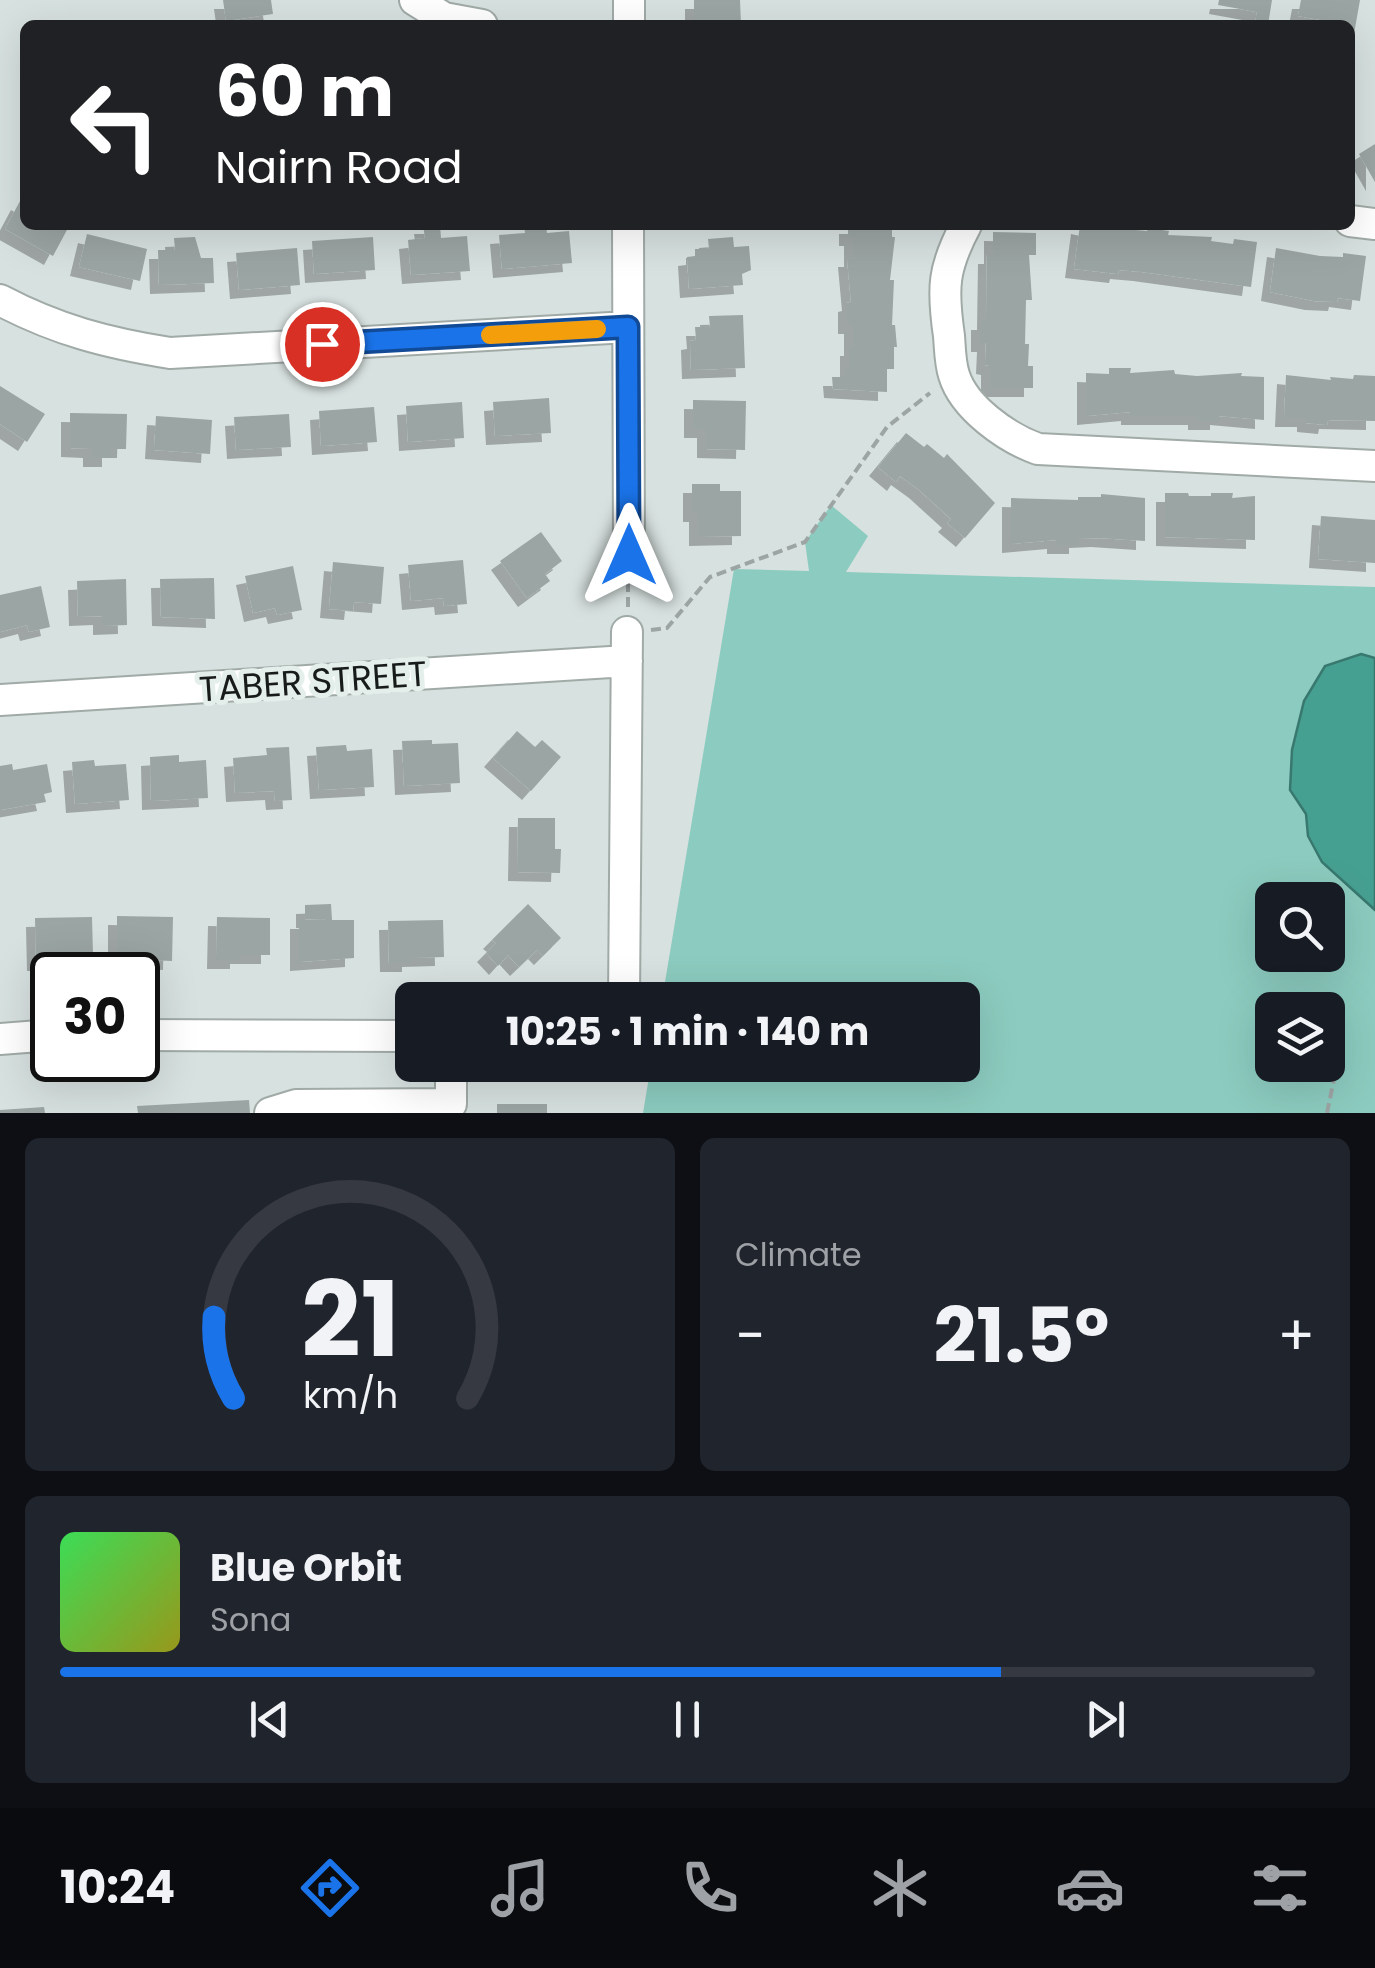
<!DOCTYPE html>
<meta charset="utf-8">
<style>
:root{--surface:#171b24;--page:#20242c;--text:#f1f3f6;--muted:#9ea1a6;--line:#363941;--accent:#1a73e8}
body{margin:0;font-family:Poppins,sans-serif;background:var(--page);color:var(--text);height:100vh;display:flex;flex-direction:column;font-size:38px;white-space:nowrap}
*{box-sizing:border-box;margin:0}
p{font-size:32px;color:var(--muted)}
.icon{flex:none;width:55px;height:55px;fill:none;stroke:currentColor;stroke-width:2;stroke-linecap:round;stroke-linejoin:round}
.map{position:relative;height:1113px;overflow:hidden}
.drawer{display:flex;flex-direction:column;gap:25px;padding:25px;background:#0d0f14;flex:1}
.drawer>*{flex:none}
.banner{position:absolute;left:20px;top:20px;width:1335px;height:210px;border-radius:15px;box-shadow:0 10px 40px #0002;background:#202124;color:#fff;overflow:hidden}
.controls{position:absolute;left:1255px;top:882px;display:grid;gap:20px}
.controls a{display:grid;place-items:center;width:90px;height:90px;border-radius:15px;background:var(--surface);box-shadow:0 10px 40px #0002;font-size:50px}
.speed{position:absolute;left:30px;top:952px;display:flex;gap:20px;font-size:50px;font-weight:700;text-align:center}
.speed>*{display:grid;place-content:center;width:130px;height:130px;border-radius:50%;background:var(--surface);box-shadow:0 10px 40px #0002;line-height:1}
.speed .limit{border:5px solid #111;border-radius:15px;background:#fff;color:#111}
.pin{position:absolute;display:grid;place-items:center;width:85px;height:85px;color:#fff;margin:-42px;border:5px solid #fff;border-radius:50%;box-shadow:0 2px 10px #0007}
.me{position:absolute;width:110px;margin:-55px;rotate:0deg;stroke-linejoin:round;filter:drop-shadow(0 0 8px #0008)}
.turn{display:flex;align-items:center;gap:35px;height:210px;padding:0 30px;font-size:45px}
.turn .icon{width:130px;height:130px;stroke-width:2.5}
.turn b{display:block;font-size:70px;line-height:85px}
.big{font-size:75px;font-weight:700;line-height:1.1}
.drawer .widget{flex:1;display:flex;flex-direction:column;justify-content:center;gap:15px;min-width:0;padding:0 35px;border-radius:15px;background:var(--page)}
.drawer .dial{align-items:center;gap:0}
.dial svg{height:260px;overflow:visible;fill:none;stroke:var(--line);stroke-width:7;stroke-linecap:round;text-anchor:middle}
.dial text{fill:var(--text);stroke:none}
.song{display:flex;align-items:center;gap:30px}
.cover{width:120px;height:120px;border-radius:15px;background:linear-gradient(135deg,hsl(130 70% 55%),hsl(60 70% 35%))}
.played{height:10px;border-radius:5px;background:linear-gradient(90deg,var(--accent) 75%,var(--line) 75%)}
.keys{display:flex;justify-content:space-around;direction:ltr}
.heat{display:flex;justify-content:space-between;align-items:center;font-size:55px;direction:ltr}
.drawer .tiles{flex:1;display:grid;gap:25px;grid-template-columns:1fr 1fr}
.widget:last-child{grid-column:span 2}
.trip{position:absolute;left:395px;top:982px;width:585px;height:100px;border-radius:15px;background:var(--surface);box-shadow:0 10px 40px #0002;font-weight:700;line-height:100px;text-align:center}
.tab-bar{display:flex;height:160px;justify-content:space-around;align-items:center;background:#090b0e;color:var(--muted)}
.tab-bar .icon{width:70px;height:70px}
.tab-bar .current{color:var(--accent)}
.tab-bar b{font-size:45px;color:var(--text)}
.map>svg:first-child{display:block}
.green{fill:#8ccbbf;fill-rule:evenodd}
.water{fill:#46a092;stroke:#38786e;stroke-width:2.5}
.building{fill:#9ba5a3;filter:url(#shadow)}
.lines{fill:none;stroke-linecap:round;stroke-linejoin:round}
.minor-casing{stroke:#a0aaa7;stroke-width:34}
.path{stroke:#9da5a4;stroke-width:4;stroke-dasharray:10 5;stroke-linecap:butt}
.minor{stroke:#fff;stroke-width:30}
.route-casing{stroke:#114b97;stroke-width:25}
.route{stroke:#1a73e8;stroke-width:18}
.slow{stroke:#f59e0b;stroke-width:18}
.labels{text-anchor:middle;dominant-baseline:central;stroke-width:10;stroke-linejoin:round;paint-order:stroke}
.street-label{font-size:35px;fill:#171b1a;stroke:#e4efec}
</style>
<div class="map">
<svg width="1375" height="1113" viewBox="0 0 1375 1113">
<defs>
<filter id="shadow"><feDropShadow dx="-9" dy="9" stdDeviation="0" flood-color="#0004"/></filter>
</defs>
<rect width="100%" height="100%" fill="#d7e1df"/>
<!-- green -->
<path class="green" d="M831 505 868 536 846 572 1375 587V658L1361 654 1306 814 1308 836 1375 910V1113H643L651 1065H962V1000H662L734 569 809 571 805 542ZM1272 900H1328V955H1272ZM1272 1010H1328V1065H1272Z"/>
<!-- water -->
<path class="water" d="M1361 654 1375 658V910L1322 862 1308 836 1306 814 1290 790 1292 750 1304 701 1325 666Z"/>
<!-- building -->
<path class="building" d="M223 0H271L273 14 226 21Z
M694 0H740L741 25H694Z
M1219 0H1272L1268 25 1255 23 1257 12 1218 5Z
M1301 0H1360L1352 45 1350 25 1298 16Z
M1375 144V182L1359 154Z
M20 201 25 204V225H63L68 228 53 256 5 229Z
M423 225H440L441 238 467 236 470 271 411 275 408 240 425 238Z
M524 225H546L547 233 569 231 572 263 502 269 499 235 525 233Z
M848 225H892V237H895L890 280H894L892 325H895L897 347H894V369H887V392L833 389 832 377H845V369H849V347H853V325H847V303L851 302 847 258H853V237H848Z
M1080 225 1102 230V227L1147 231 1148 228 1169 231 1168 235 1212 237 1211 241 1233 244 1234 239 1257 242 1251 287 1142 272 1119 270 1118 274 1074 269Z
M993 232 1036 233V255H1029L1032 300H1026L1025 344H1029L1028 366H1033V388H990V366L985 365 986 343H980V321H986L987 255H993Z
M87 234 147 249 140 281 79 267Z
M195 237 201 258H213L214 283 159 285 158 250H175L174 238Z
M373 237 375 270 314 274 312 241Z
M733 237 734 247 749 246 751 270 742 274 743 285 689 289 687 257 695 256V249H709L708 239Z
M297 248 300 285 239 290 236 253Z
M1276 248 1320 256 1343 257V253L1366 256 1360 301 1338 298 1337 302 1314 301 1270 292Z
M743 315 745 368 691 370 690 341 696 340 695 327H710L709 316Z
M1109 368H1131L1130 373 1174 370 1175 374 1197 376 1242 373 1241 376 1264 377V420L1219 416V421H1197V416H1130V412L1086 416V373L1109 374Z
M1286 375 1331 380 1330 377 1353 379 1354 375 1375 376V421L1328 420 1327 425 1306 423V418H1284Z
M0 386 45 414 27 442 0 424Z
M549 398 551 433 495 436 493 402Z
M693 400 746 401 745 450 706 449V429H693Z
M462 402 464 438 408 442 406 406Z
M374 407 377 442 321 446 319 411Z
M70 413 127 414 126 449H111V458H92V449L70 448Z
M289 414 291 447 236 450 234 417Z
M156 416 212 420 210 454 154 450Z
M906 433 924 447 927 444 944 458 947 454 995 503 965 538 947 523 951 519 918 489 900 476 896 482 878 467Z
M692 484H720V491H741V536L698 537V513H692Z
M1165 493H1188L1189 496H1211V493H1233L1232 498 1255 496V540L1165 537Z
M1101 494 1145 498V541L1100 538 1078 539V545H1056V540L1011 544V498L1078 500V497H1101Z
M1321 516 1375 520V563L1318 559Z
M541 532 562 561 545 574 550 581 527 598 500 561Z
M463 560 467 604 444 606 443 598 411 601 408 565Z
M333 562 384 567 381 604 354 602 353 611 329 609Z
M293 566 302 610 277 615 275 608 253 613 245 576Z
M214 578 215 619 161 617 160 579Z
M126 579 127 625 102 626V616L78 617 77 581Z
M41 586 50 627 29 632 27 625 0 632V595Z
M517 731 535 747 542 740 561 757 531 791 493 758Z
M432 740V744L458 743 460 783 404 786 402 741Z
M346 745 347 751 372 749 374 787 319 790 316 747Z
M289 747 292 800 275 801 274 791 235 793 233 758 267 755 266 748Z
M179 755V762L206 760 208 798 151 801 150 757Z
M94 760 95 766 126 764 129 800 75 804 72 762Z
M12 764 13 770 47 764 52 792 44 794 46 802 0 810V766Z
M518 818H555V849H561L560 873 517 872Z
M331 904 332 920H354V958L299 962V920H327L305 919V905Z
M528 904 561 938 543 956 537 950 519 967 508 955 498 966 486 953 496 943 492 940Z
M117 916 173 917 172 961 149 960V955L117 954Z
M92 917 93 955H68V962H36L35 918Z
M217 917 270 918V955H239V960H216Z
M443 920 444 957 411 958V963H389L388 921Z
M249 1100 250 1113H138L137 1106Z
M497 1104H547V1113H497Z
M44 1107 45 1113H0V1110Z"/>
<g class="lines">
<defs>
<path id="minor" d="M415 0 444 18 482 25
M629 25V0
M1350 221 1375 224
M628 225 629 555
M966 225C943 268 942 288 949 336 950 348 950 363 954 375 964 408 1007 438 1038 449L1375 466
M0 300C57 330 107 343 170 353L628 327
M0 700 627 661
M624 1000 627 632
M138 1035 412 1036
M0 1039 52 1035
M270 1113 296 1105 451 1104V1065"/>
</defs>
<!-- minor casing -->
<use href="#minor" class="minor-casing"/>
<!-- path -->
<path class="path" d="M628 607V581
M651 630 667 628 710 577 805 542 887 427 930 393
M1327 1113 1339 1055"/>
<!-- minor -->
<use href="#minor" class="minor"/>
</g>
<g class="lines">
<defs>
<path id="route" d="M322 344 628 327 629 555"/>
</defs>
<!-- route casing -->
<use href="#route" class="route-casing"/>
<!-- route -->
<use href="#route" class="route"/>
<!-- slow -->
<path class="slow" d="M490 335 597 329"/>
</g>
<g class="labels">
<!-- street labels -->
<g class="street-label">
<text transform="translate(313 681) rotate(-4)">TABER STREET</text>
</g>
</g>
</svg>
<div class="controls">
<a><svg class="icon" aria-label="search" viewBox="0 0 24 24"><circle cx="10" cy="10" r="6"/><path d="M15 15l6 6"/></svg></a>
<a><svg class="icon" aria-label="layers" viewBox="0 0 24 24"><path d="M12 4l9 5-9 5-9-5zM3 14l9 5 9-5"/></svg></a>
</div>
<div class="speed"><div class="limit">30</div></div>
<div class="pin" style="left:322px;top:344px;background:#d93025"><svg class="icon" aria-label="arrive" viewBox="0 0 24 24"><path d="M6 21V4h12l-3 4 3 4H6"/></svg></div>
<svg class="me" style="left:629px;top:555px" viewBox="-20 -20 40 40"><path d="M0-17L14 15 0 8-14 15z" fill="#1a73e8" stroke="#fff" stroke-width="4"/></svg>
<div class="trip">10:25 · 1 min · 140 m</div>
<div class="banner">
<div class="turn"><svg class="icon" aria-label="left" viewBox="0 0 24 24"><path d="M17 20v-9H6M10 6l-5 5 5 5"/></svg><div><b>60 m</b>Nairn Road</div></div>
</div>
</div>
<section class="drawer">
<div class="tiles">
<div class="widget dial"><svg viewBox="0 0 100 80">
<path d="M14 69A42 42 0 1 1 86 69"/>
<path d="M14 69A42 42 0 0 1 8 44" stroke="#1a73e8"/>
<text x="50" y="56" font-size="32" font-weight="700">21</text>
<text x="50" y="72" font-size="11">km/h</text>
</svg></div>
<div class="widget"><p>Climate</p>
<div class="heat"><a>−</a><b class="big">21.5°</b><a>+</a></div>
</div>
<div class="widget">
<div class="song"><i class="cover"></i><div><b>Blue Orbit</b><p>Sona</p></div></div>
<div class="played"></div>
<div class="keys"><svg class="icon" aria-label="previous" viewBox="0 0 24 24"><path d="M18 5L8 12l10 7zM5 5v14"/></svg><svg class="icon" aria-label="pause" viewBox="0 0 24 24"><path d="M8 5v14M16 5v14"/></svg><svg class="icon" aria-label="next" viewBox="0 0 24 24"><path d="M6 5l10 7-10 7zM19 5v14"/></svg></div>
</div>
</div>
</section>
<nav class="tab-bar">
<b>10:24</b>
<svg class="icon current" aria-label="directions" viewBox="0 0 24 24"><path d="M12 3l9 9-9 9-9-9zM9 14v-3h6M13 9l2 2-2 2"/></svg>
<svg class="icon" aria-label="music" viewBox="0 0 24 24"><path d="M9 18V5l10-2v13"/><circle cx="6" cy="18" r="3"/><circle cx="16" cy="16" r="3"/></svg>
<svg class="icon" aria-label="phone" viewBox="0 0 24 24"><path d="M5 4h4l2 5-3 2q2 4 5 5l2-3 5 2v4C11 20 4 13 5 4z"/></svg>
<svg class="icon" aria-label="climate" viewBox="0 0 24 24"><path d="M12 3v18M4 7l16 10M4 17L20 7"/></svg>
<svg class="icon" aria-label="car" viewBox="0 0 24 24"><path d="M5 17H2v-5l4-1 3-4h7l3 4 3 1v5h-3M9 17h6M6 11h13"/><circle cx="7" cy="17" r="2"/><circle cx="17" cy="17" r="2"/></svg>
<svg class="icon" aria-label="filters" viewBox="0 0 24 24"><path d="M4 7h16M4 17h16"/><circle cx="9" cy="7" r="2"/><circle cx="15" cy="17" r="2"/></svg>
</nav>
